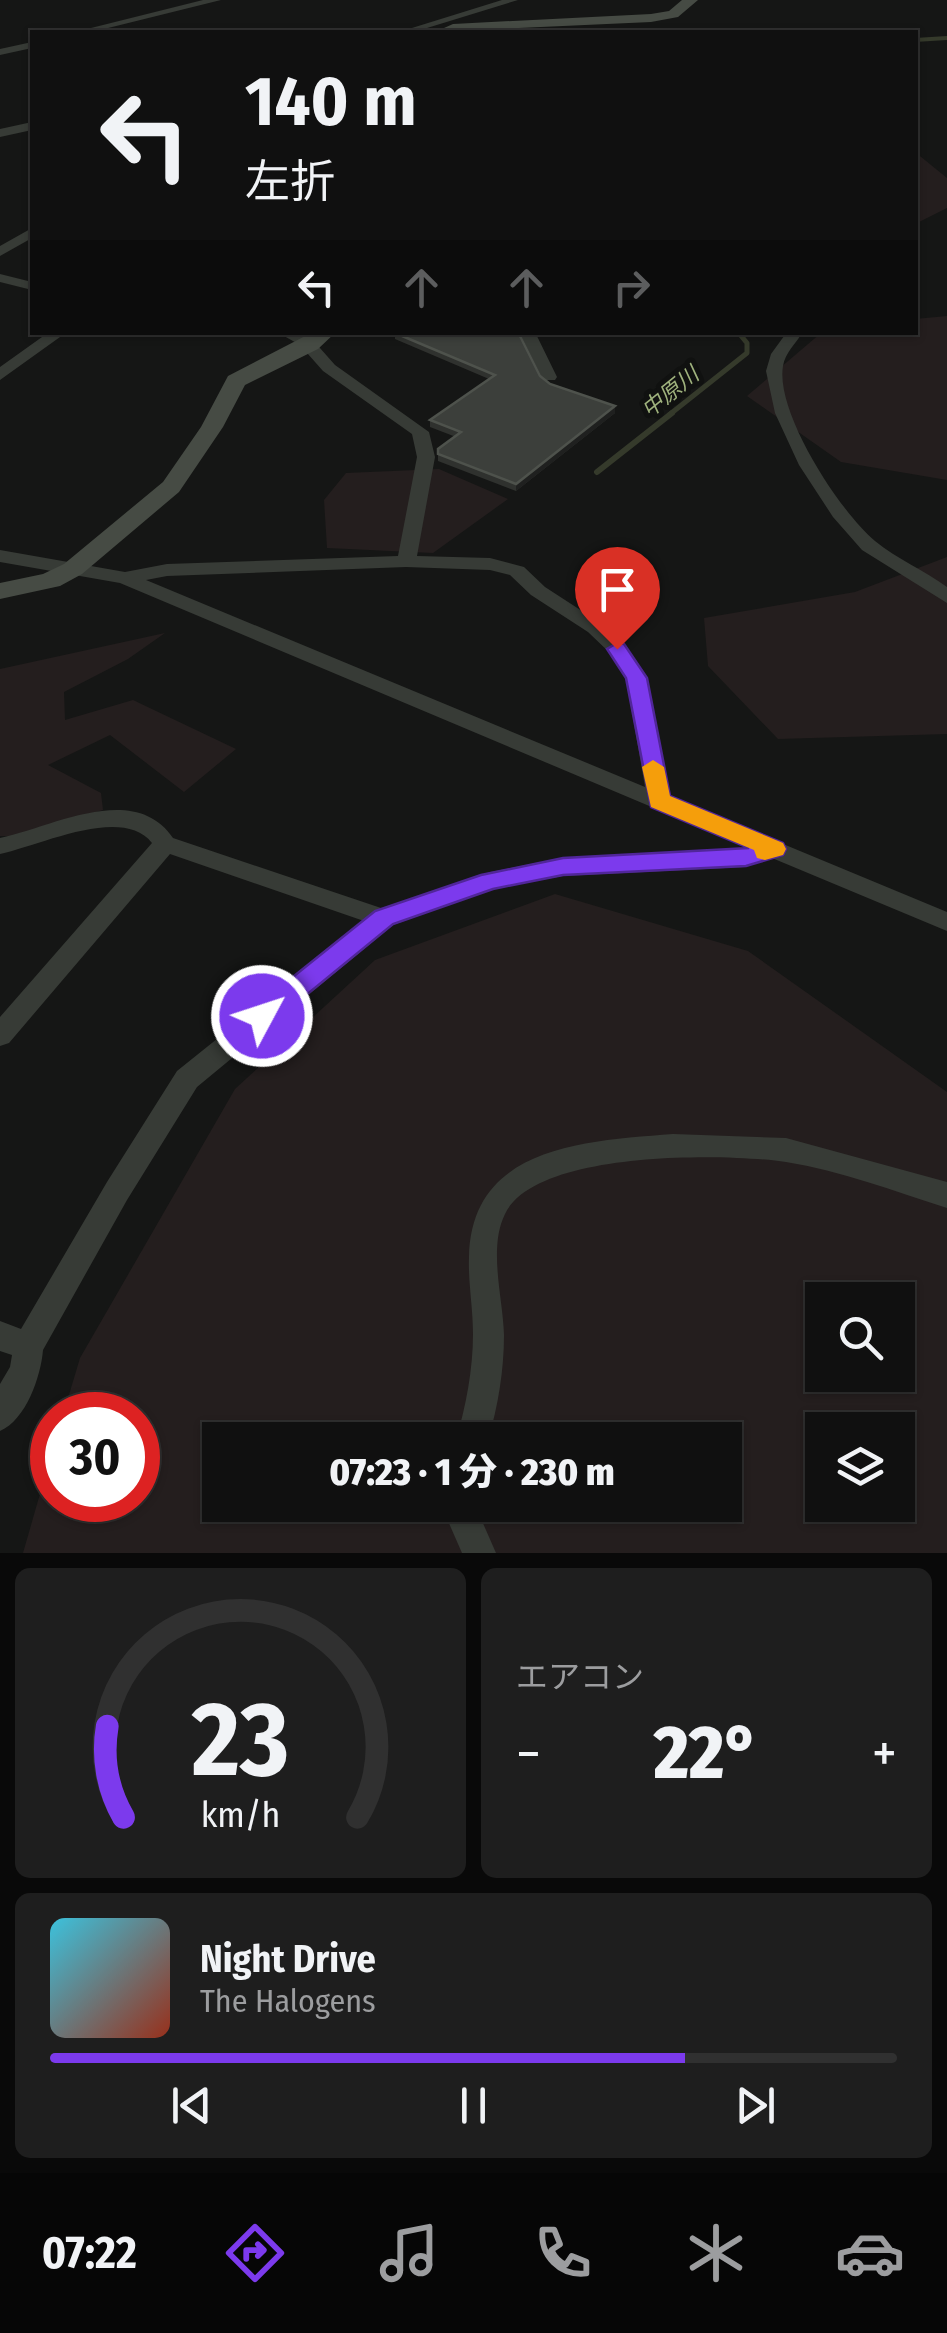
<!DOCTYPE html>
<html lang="ja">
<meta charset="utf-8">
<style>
:root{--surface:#101010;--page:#1e1e1e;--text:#f1f3f6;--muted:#9c9d9f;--line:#303030;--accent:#7c3aed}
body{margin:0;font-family:"Fira Sans Condensed","Noto Sans JP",sans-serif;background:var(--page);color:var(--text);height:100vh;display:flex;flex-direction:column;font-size:38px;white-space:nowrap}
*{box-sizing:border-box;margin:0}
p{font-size:32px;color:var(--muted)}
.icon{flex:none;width:55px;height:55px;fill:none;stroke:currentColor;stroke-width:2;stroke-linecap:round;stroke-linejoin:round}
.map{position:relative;height:1553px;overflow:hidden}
.sheet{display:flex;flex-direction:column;gap:15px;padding:15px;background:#090909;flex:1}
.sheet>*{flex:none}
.guide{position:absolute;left:30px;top:30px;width:888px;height:305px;border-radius:0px;box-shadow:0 2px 8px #0004,0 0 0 2px var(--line);background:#101010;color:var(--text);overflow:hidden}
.controls{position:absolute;left:805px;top:1282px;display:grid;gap:20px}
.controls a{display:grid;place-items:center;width:110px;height:110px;border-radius:0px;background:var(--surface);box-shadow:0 2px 8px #0004,0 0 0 2px var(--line);font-size:50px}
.speed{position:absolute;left:30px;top:1392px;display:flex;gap:20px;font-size:50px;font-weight:700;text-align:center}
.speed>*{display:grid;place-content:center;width:130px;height:130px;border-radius:50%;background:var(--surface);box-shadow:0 2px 8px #0004,0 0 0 2px var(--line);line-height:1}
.speed .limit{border:15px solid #d22;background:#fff;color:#111}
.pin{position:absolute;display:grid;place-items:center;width:85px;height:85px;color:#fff;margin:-102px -42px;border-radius:50% 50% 50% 0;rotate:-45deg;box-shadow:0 0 10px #0007}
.pin .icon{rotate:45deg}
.me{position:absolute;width:110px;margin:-55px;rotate:50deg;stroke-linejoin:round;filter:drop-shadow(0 0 8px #0008)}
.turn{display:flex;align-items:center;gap:35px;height:210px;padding:0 50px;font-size:45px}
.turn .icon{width:130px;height:130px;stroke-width:2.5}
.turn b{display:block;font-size:70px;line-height:85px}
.lanes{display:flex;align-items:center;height:95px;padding:0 50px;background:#0003;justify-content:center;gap:50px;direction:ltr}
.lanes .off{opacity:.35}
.big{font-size:75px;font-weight:800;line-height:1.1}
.sheet .widget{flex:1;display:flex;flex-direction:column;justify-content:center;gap:15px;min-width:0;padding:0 35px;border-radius:15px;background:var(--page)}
.sheet .dial{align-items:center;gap:0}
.dial svg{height:260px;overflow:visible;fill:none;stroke:var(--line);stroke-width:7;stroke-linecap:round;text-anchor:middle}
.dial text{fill:var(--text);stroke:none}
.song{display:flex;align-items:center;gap:30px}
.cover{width:120px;height:120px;border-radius:15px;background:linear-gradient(135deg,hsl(190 70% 55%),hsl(10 70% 35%))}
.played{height:10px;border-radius:5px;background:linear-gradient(90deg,var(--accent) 75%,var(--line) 75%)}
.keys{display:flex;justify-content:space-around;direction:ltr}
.heat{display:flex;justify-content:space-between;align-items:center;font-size:55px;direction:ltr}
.sheet .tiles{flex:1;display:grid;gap:15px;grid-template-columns:1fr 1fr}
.widget:last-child{grid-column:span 2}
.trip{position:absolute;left:202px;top:1422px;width:540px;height:100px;border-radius:0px;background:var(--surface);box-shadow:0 2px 8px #0004,0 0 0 2px var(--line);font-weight:800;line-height:100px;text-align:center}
.dock{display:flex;height:160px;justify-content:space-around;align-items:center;background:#060606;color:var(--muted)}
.dock .icon{width:70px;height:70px}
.dock .active{color:var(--accent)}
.dock b{font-size:45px;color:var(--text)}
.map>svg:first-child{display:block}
.green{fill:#241e1e;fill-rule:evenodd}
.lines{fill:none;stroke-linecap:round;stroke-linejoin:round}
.stream-far2{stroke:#353a2b;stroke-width:4}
.stream-far1{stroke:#353a2b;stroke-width:5}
.stream{stroke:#353a2b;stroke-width:6}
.street{fill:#373b36;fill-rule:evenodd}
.secondary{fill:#464b44;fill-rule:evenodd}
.wall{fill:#2f312e}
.shaded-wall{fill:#1f201f}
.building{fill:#3c3f3b;stroke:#4e524c;stroke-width:2.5}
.route{fill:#7c3aed;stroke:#51269a;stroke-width:2.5}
.slow{fill:#f59e0b}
.labels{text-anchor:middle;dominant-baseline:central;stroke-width:10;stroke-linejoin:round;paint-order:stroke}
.far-water-label{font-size:22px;font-style:italic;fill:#9fb27d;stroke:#101110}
</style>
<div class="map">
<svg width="947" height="1553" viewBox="0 0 947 1553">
<rect width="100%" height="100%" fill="#151615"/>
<!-- green -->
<path class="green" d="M915 152 947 178V208L915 224Z
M947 316V480L841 462 747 396 821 333 915 332V319Z
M439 469 508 499 433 553 327 548 324 500 346 473Z
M947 557V734L778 739 708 666 704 618 855 592Z
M165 633 128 659 64 692 65 720 133 700 236 749 184 792 110 735 48 765 101 793 103 810 18 836H0V669Z
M555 894 748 951 947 1092V1553H23L52 1452V1500H138V1415H63L80 1358 235 1089 375 960ZM822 1300H898V1375H822ZM822 1430H898V1505H822ZM220 1440H725V1505H220Z"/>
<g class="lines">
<!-- stream-far2 -->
<path class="stream-far2" d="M915 40 947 38"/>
<!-- stream-far1 -->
<path class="stream-far1" d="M669 415 747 353V343L738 332"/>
<!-- stream -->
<path class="stream" d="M597 472 672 413"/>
<!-- street -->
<path class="street" d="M203 0H221L92 32H75Z
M502 0H518L414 32H399Z
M32 42V48L0 55V49Z
M32 122V130L0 137V129Z
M32 228V238L0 256V246Z
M0 274 32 282V290L0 282Z
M49 332H67L0 380V367Z
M277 332H298L312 339 335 365 429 432 435 457 417 556 490 558 524 567 545 587 602 624 624 644 646 678 670 797 947 912V931L772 858 746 867 563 876 493 889 393 925 197 1087 127 1200 43 1350C41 1376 26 1420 0 1431V1384L10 1367 12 1355 0 1351V1321L21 1329 107 1182 177 1071 364 921 170 854 9 1043 0 1046V1017L152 843C122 805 40 846 0 854V838C53 827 134 781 173 838L384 909 490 872 563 858 749 848 120 583 0 562V550L125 572 167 564 398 556 417 457 412 434 323 371 300 345ZM406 567 490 570 510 575 531 595 588 632 610 653 626 678 645 787 146 580 167 576Z
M519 332H535L557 377 555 380H543Z
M787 332H803C796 343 785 353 783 366 775 412 840 512 875 541 897 559 924 570 947 587V603L862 550 833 517 799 465 775 413 766 371 771 354Z
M673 1134 786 1138 947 1182V1208C894 1191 841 1171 786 1162 725 1153 535 1150 505 1214 488 1248 503 1298 504 1335 504 1370 498 1407 488 1440H456C466 1406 473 1369 473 1334 473 1308 468 1282 469 1257 471 1145 587 1141 673 1134Z
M441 1505H475L496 1553H462Z"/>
<!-- secondary -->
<path class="secondary" d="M682 0H698L678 17 651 22 435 32 453 24 651 14 669 11Z
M313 332H336L318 349 245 385 223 427 179 492 82 574 60 586 0 599V583L43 574 64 564 163 482 201 427 228 376Z"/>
</g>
<!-- wall -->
<path class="wall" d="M395 333 540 376 550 384 615 413 516 491 438 461V449L456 437 430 427V420L489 379 395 339Z"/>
<!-- shaded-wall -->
<path class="shaded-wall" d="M615 406V413L516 491V484Z"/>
<!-- building -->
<path class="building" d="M518 332 540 376 550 384 615 406 516 484 438 454V449L461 432 430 420 495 375 395 333Z"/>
<!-- route -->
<path class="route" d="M617 643 624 644 647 678 670 796 783 843 786 849 783 855 746 866 563 875 493 889 393 924 272 1023 262 1027 253 1023 249 1016 253 1009 375 911 481 875 563 858 749 848 651 807 626 678 607 649Z"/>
<!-- slow -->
<path class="slow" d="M653 760 664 767 670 796 783 843 786 849 783 855 765 860 757 858 754 850 651 807 642 767Z"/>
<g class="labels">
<!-- far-water labels -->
<g class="far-water-label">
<text transform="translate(670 392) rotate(-39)">中原川</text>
</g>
</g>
</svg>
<div class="controls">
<a><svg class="icon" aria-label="search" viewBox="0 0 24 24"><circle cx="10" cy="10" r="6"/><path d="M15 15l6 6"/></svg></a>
<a><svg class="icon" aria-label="layers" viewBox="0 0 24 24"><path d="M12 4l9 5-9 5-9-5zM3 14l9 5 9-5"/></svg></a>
</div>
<div class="speed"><div class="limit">30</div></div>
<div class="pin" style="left:617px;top:649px;background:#d93025"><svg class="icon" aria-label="arrive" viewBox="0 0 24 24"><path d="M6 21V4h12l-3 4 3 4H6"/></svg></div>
<svg class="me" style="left:262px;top:1016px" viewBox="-20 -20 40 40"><circle r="17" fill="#7c3aed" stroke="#fff" stroke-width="3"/><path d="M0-11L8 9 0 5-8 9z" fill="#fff"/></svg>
<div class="trip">07:23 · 1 分 · 230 m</div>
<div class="guide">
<div class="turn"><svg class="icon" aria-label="left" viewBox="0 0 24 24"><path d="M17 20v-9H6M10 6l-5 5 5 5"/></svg><div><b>140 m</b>左折</div></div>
<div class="lanes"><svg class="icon" aria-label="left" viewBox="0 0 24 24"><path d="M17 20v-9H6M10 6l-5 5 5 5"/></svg><svg class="icon off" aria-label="ahead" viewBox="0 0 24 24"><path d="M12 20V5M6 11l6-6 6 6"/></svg><svg class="icon off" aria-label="ahead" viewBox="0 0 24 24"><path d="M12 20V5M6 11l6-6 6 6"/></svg><svg class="icon off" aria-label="right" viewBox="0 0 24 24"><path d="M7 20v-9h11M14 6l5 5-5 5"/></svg></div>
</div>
</div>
<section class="sheet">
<div class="tiles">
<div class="widget dial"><svg viewBox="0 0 100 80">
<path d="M14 69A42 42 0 1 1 86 69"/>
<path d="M14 69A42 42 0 0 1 9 41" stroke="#7c3aed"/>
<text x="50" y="56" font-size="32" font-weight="700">23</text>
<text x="50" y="72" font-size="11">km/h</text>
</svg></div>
<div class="widget"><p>エアコン</p>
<div class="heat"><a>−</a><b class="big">22°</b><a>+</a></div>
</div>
<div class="widget">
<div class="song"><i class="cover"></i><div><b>Night Drive</b><p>The Halogens</p></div></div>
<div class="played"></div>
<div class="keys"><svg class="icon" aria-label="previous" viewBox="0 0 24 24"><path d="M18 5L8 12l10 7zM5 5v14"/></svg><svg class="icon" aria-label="pause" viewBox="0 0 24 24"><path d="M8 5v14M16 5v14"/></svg><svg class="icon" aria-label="next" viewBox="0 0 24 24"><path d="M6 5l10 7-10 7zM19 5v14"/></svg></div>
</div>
</div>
</section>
<nav class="dock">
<b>07:22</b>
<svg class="icon active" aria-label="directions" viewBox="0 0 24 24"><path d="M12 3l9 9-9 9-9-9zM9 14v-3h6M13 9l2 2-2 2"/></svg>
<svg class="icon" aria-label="music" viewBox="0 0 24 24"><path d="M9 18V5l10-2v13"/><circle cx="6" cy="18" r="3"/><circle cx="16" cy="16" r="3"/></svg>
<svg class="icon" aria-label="phone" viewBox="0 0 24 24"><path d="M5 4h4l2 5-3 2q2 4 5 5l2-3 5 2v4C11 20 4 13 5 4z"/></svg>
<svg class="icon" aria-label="climate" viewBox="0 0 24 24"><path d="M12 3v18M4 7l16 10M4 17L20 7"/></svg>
<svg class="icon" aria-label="car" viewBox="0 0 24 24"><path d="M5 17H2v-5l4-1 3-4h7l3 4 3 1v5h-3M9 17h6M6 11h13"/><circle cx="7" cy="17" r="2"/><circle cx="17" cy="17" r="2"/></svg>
</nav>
